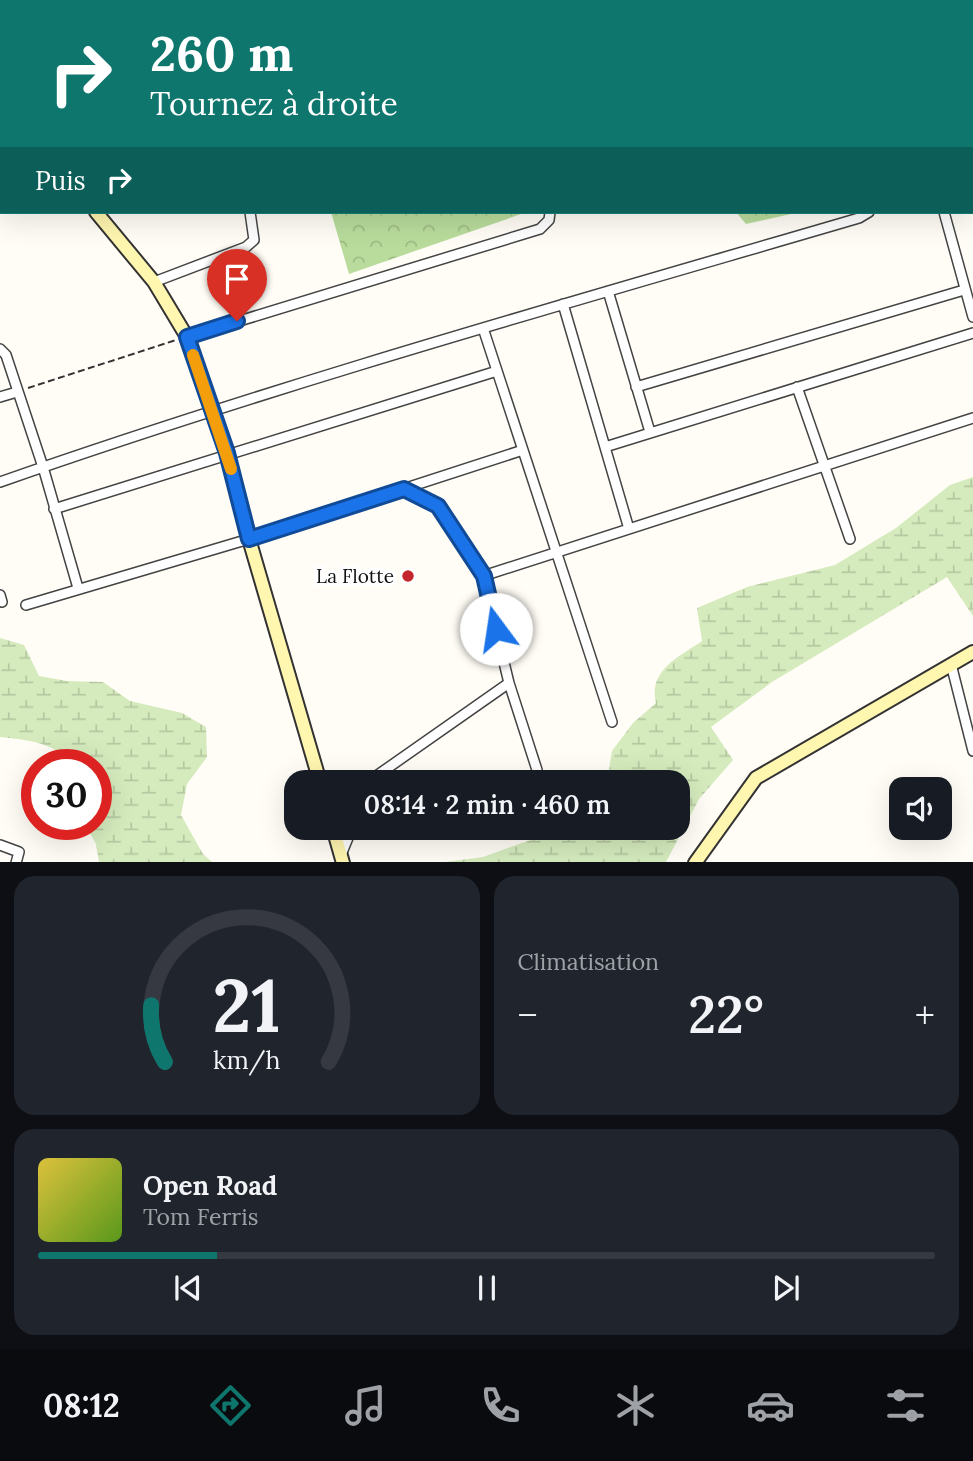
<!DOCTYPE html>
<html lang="fr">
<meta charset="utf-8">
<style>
:root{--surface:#171b24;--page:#20242c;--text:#f1f3f6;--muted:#9ea1a6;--line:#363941;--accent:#0f766e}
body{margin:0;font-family:Lora,serif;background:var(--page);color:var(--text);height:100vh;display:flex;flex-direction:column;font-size:26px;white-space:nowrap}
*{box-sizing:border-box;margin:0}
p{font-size:23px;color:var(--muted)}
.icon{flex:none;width:38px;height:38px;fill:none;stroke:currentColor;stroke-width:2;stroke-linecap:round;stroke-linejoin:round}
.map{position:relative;height:862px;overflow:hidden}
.details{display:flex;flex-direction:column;gap:14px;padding:14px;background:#0d0f14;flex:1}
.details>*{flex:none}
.banner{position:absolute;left:0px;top:0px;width:973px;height:214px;box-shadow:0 7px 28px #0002;background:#0f766e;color:#fff;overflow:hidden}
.fabs{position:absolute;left:889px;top:777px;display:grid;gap:14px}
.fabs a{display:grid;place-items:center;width:63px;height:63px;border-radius:14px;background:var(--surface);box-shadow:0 7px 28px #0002;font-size:35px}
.speed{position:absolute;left:21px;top:749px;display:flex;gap:14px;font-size:35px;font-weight:700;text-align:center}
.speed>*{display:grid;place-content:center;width:91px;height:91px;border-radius:50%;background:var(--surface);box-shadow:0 7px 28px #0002;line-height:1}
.speed .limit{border:10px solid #d22;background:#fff;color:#111}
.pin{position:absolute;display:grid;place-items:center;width:60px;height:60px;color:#fff;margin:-72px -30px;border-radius:50% 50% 50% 0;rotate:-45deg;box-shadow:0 0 7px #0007}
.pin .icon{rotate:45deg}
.me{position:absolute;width:77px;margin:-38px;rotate:346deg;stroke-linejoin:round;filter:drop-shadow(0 0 5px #0008)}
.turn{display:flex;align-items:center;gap:24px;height:147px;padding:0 35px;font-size:32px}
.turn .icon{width:91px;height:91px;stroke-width:2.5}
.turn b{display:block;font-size:49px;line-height:60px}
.then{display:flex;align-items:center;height:66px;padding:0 35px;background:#0003;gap:14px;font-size:26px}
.big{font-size:52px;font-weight:600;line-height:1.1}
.details .widget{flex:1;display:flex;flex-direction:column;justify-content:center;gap:10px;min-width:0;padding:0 24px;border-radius:21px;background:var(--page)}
.details .dial{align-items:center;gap:0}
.dial svg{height:182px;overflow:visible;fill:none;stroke:var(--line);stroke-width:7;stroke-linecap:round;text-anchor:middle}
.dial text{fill:var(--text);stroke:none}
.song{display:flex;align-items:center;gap:21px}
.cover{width:84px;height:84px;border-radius:10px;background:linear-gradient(135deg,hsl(50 70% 55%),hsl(90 70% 35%))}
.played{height:7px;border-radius:4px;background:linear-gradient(90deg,var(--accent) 20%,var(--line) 20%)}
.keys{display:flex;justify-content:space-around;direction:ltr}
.heat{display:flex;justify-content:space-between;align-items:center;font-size:38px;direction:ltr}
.details .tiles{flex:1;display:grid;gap:14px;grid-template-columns:1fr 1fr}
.widget:last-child{grid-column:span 2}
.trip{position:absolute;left:284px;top:770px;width:406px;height:70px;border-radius:21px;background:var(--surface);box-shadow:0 7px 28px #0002;font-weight:600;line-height:70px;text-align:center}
.tab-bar{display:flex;height:112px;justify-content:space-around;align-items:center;background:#090b0e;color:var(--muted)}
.tab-bar .icon{width:49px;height:49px}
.tab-bar .selected{color:var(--accent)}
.tab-bar b{font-size:32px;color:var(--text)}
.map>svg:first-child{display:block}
.forest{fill:url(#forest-crowns)}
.wetland{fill:url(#wetland-marsh)}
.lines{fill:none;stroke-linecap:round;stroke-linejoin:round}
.minor-casing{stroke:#444;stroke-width:12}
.tertiary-casing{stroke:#444;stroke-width:14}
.secondary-casing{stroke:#333;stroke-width:16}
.path{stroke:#333;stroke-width:2;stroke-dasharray:7 3.5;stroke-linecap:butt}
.minor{stroke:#fff;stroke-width:9}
.tertiary{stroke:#fff;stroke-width:10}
.secondary{stroke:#fff6b0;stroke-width:12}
.route-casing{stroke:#114b97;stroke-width:18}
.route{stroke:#1a73e8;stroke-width:12}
.slow{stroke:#f59e0b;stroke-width:12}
.poi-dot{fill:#c4262e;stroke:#fff;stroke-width:2.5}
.labels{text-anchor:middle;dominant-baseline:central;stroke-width:7;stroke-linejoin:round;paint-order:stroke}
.poi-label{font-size:19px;fill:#111;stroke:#fff;text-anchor:end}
</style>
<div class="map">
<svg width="973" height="863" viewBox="0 0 973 863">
<defs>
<pattern id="forest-crowns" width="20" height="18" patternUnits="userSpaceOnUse" patternTransform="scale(1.75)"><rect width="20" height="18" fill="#b9dc9c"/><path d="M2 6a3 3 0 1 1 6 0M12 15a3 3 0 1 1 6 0" fill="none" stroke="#9ebc85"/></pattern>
<pattern id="wetland-marsh" width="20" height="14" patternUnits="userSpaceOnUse" patternTransform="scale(1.75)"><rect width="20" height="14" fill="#d5ebbd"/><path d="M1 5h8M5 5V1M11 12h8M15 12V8" fill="none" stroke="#b6c8a1"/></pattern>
</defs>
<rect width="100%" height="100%" fill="#fffdf5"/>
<!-- forest -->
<path class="forest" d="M270 0H468L270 2Z
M331 212H527L349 274Z
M736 212H800L746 224Z"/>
<!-- wetland -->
<path class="wetland" d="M973 477V616L947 577 772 682 711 727 733 760 699 799 666 862H445L483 857 564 828H677V782H607L612 751 633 723 656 703C648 670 679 657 702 641L697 608 747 587 835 565 896 528 950 485Z
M0 638 24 645 39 676 67 681 103 682 130 701 182 713 206 727 207 757 187 784 181 815 203 854 212 862H99L96 844 85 824H96V765H73C55 742 27 740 0 737Z"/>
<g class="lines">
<defs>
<path id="minor" d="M890 0 891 2
M0 142H2
M944 212 973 317
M154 282 246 247 254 240 250 212
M608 291 650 432
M563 304 629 529
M483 328 612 722
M187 337 540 229 549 220 550 212
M0 349 6 355 43 467 78 588
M636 387 964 290
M797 387 850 539
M0 397 17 392
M605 447 973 333
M0 482C283 383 572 302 859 218L869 212
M54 509 497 371
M483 576 973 418
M0 595 2 602
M26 605 249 539 523 450
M951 664 973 751
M509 683 537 770
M371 782 372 779 509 683 483 576 438 506 403 489
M0 845 19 852 16 863
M341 855 352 828"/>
<path id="tertiary" d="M943 0 946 2
M9 2 15 0
M0 4H2
M971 13 973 14"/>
<path id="secondary" d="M0 61 2 65
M96 212 154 282 187 337 227 453 249 539 320 782
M333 828 343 863
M695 863 756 778 973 652"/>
</defs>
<!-- minor casing -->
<use href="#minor" class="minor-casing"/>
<!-- tertiary casing -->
<use href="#tertiary" class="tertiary-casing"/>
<!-- secondary casing -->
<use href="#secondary" class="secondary-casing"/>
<!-- path -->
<path class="path" d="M28 388 176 340"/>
<!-- minor -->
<use href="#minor" class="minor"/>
<!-- tertiary -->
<use href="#tertiary" class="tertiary"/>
<!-- secondary -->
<use href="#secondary" class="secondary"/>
</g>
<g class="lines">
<defs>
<path id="route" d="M237 321 187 337 227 453 249 539 404 489 438 506 484 576 496 629"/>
</defs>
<!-- route casing -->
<use href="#route" class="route-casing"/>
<!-- route -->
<use href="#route" class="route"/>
<!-- slow -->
<path class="slow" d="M193 355 231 469"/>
</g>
<!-- markers -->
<circle class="poi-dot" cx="408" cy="576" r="7"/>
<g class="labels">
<!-- poi labels -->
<g class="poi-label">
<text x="394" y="576">La Flotte</text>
</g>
</g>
</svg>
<div class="fabs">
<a><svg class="icon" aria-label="sound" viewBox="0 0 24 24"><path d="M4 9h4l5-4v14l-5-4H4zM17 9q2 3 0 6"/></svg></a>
</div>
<div class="speed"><div class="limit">30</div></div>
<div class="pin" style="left:237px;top:321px;background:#d93025"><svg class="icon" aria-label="arrive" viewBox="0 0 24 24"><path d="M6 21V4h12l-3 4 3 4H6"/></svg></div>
<svg class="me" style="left:496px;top:629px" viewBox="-20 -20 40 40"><circle r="19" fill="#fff"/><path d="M0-13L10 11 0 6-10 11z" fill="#1a73e8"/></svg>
<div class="trip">08:14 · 2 min · 460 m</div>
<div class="banner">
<div class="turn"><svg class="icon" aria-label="right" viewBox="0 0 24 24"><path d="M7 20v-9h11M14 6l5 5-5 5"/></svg><div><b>260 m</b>Tournez à droite</div></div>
<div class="then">Puis<svg class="icon" aria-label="right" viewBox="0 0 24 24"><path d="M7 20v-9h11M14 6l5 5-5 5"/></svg></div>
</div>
</div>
<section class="details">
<div class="tiles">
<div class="widget dial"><svg viewBox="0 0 100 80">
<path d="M14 69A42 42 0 1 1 86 69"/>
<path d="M14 69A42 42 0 0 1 8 44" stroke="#0f766e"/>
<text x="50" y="56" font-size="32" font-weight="700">21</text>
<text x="50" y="72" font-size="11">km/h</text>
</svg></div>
<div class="widget"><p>Climatisation</p>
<div class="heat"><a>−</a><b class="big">22°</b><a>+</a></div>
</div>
<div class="widget">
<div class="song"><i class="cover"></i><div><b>Open Road</b><p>Tom Ferris</p></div></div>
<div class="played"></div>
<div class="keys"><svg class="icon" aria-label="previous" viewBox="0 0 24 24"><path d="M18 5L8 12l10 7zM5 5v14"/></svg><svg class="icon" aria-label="pause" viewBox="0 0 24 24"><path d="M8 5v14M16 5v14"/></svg><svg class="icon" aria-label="next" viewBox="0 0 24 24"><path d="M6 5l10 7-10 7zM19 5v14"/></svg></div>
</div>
</div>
</section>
<nav class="tab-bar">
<b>08:12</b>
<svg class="icon selected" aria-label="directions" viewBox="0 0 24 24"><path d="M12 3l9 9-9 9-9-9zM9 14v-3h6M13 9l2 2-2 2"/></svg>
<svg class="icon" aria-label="music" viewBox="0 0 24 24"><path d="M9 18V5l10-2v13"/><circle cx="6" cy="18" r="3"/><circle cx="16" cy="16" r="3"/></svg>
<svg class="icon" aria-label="phone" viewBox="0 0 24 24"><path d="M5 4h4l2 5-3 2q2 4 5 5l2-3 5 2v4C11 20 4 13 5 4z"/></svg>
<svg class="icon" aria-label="climate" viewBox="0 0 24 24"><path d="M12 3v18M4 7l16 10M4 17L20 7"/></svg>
<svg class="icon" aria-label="car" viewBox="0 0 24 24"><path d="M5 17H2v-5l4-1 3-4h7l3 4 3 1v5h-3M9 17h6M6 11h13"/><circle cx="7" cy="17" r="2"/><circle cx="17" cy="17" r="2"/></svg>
<svg class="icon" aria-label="filters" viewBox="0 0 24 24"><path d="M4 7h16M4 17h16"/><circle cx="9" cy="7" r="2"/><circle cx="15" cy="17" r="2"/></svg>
</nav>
